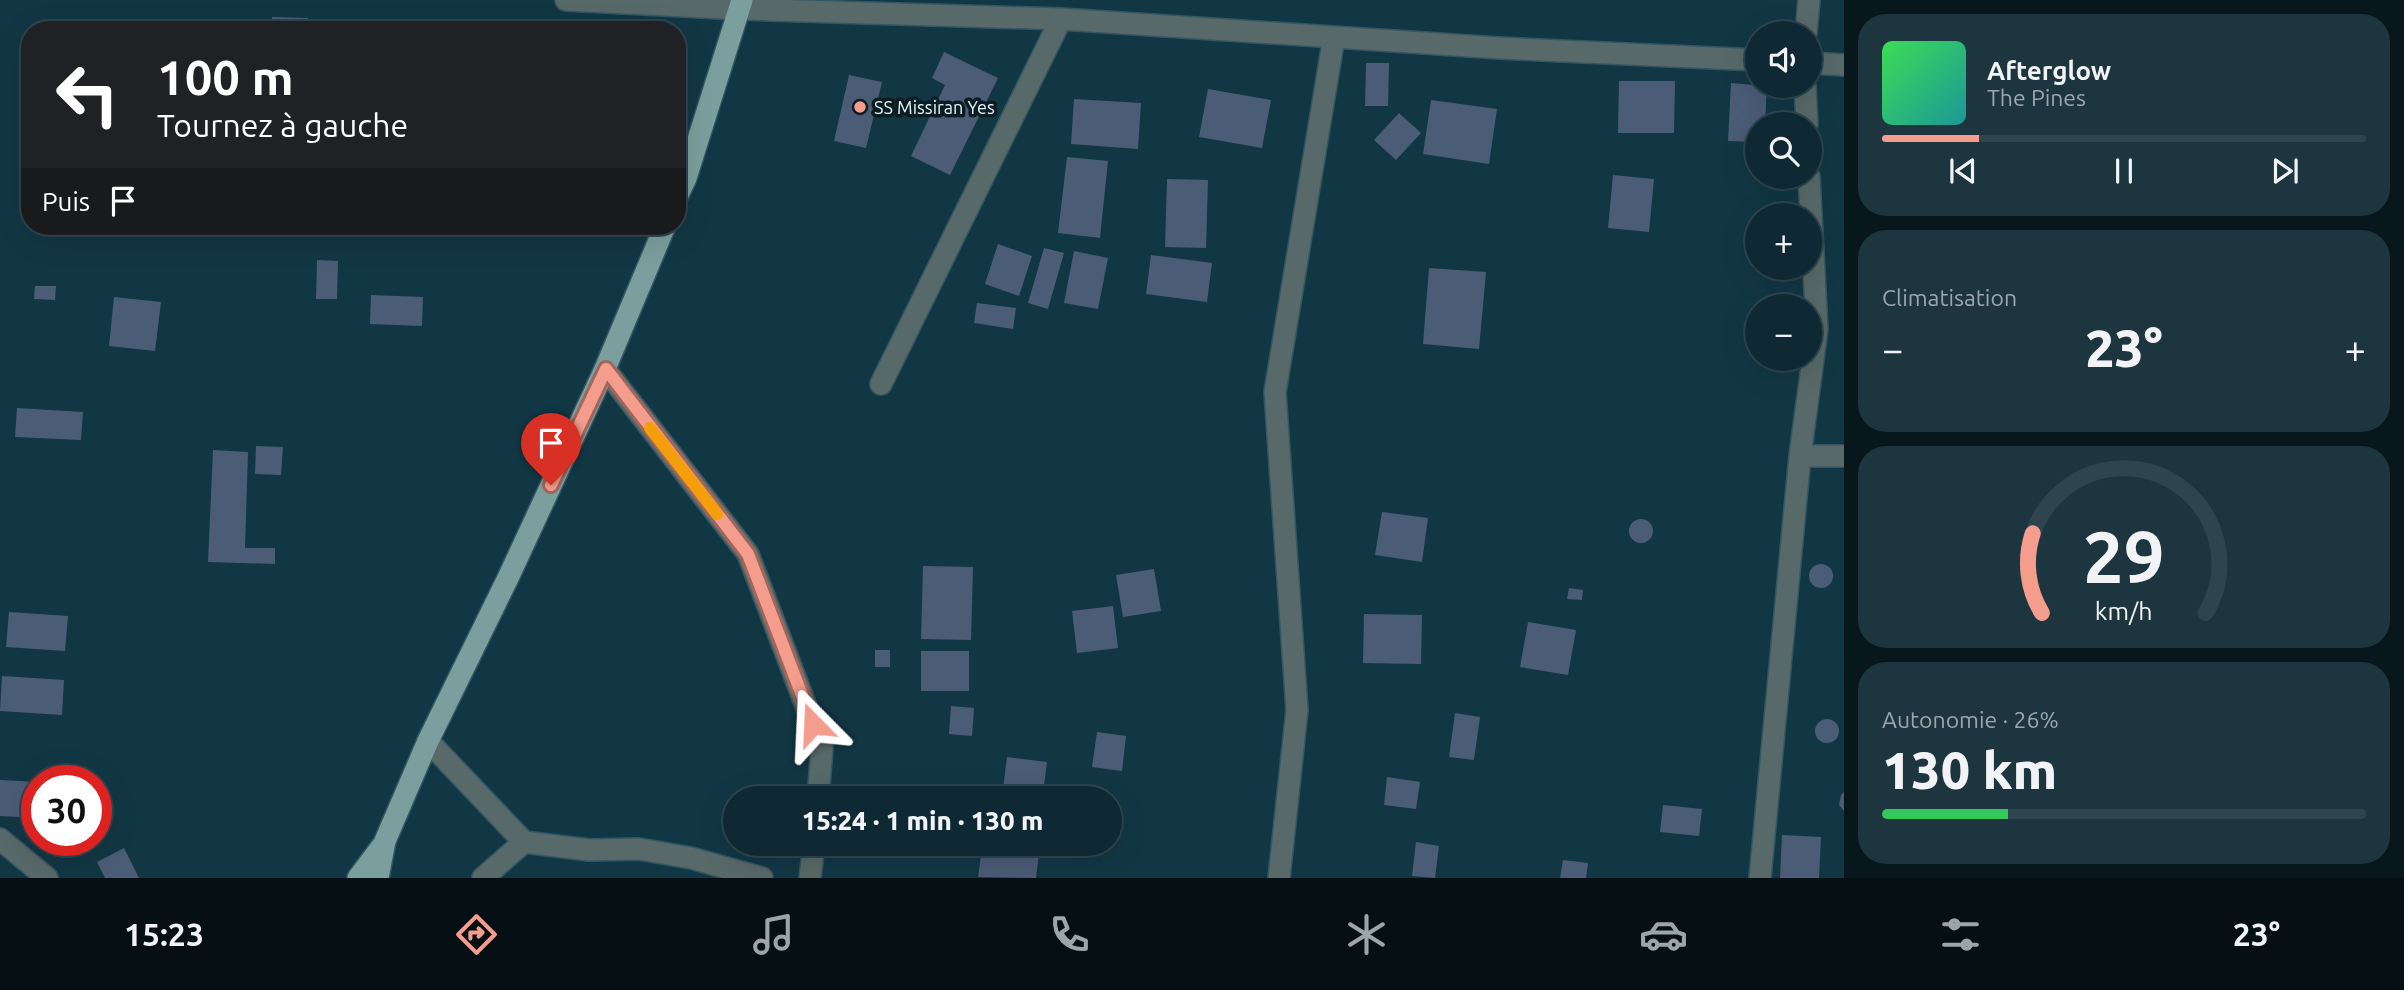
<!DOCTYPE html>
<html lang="fr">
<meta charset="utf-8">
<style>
:root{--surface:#0e2933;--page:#1c353f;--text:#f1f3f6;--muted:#9ba6ac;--line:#2e454e;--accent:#f49d8d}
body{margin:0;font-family:Ubuntu,sans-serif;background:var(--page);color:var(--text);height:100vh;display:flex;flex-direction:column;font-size:26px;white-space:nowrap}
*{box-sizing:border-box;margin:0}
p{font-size:23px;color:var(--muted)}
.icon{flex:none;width:38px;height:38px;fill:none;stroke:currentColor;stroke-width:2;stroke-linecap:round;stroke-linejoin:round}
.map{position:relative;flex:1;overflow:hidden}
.drawer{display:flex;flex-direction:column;gap:14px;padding:14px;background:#08171c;width:560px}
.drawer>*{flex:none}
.top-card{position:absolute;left:21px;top:21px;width:665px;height:214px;border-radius:28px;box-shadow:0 7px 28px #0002,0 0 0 2px var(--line);background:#202124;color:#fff;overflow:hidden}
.controls{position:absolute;left:1745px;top:21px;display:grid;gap:14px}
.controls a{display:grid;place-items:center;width:77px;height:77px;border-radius:50%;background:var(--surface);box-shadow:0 7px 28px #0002,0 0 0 2px var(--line);font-size:35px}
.speed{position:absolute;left:21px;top:765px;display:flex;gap:14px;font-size:35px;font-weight:700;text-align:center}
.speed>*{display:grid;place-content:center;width:91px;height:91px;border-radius:50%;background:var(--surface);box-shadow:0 7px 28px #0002,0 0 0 2px var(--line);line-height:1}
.speed .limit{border:10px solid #d22;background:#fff;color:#111}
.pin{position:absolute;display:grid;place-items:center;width:60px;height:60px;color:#fff;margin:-72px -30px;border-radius:50% 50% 50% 0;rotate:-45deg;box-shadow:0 0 7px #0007}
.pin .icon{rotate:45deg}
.me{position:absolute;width:77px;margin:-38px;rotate:339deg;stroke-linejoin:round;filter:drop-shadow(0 0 5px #0008)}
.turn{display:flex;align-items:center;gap:24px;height:147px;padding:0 21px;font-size:32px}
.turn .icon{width:91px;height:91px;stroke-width:2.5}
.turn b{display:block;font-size:49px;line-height:60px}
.then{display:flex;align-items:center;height:66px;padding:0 21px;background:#0003;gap:14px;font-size:26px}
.big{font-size:52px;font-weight:800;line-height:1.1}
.drawer .widget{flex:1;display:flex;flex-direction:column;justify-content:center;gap:10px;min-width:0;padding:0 24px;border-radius:28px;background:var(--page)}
.drawer .dial{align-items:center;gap:0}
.dial svg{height:182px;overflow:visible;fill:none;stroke:var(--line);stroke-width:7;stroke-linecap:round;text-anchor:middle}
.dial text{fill:var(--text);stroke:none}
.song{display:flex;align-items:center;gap:21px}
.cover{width:84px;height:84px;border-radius:10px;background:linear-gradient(135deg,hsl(130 70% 55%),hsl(180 70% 35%))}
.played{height:7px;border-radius:4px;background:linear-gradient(90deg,var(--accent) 20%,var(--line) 20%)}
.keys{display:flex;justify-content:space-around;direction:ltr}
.heat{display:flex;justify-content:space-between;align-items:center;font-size:38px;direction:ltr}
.charge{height:10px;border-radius:5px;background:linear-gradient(90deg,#34c759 26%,var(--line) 0)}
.trip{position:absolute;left:723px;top:786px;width:399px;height:70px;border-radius:35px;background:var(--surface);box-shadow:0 7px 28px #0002,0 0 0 2px var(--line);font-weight:800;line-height:70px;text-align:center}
.tabs{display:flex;height:112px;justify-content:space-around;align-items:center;background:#061014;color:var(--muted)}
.tabs .icon{width:49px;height:49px}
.tabs .active{color:var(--accent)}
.tabs b{font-size:32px;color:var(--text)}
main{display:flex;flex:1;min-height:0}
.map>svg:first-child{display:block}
.building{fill:#4b5c76}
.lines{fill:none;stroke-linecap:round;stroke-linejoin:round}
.minor-casing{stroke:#335662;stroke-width:24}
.major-casing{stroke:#335662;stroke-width:24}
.minor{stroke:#576968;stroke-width:21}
.major{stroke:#7b9f9e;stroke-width:21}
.route-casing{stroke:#9f665c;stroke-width:18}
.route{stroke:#f49d8d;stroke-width:12}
.slow{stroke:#f59e0b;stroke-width:12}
.poi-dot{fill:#f49d8d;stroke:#0d1c22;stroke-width:2.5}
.labels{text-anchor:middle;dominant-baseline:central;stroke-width:7;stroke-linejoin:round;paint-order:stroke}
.poi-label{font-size:18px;fill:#e3f6ff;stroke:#0d1c22;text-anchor:start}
</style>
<main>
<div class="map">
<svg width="1844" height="878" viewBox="0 0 1844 878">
<rect width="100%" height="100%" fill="#123744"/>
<!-- building -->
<path class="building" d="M272 17 308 18 307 30H272Z
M148 19 169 20 168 30H147Z
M944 52 998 78 950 175 911 156 945 85 932 78Z
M1366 63H1389L1388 106H1365Z
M849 75 882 82 866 148 834 141Z
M1619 81H1675L1674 133H1618Z
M1731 83 1767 86 1765 124H1757V142L1728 141Z
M1208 89 1271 100 1262 148 1199 137Z
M1074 99 1141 103 1138 149 1071 144Z
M1431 100 1497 109 1489 164 1423 154Z
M1399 113 1421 133 1396 160 1374 140Z
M1067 157 1108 161 1100 238 1058 233Z
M1613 175 1654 179 1649 232 1608 228Z
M1167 179 1208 180 1206 248 1165 247Z
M998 244 1032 256 1019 296 985 284Z
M1044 248 1064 253 1048 309 1028 303Z
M1074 251 1108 258 1098 309 1064 303Z
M1151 255 1212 263 1207 302 1146 294Z
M317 260 338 261 337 299H316Z
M1429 268 1486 272 1479 349 1423 344Z
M35 286H56L55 300 34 299Z
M371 295 423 297 422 326 370 324Z
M114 297 161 302 155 351 109 346Z
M977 303 1016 308 1013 329 974 323Z
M17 408 83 412 81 440 15 437Z
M256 446 283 447 281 475 255 474Z
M213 450 248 452 245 548H275V564L208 562Z
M1382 512 1428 518 1422 562 1375 555Z
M1629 531a12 12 0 1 1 24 0a12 12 0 1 1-24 0Z
M1809 576a12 12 0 1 1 24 0a12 12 0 1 1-24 0Z
M923 566 973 567 971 640 921 639Z
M1154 569 1161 611 1123 617 1116 575Z
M1569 588 1583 590 1582 600 1567 599Z
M1113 606 1118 648 1077 653 1072 611Z
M9 612 68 616 65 651 6 647Z
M1364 614 1422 615 1421 664 1363 663Z
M1528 622 1576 630 1568 675 1520 667Z
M875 650H890V667H875Z
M921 651H969V691H921Z
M2 676 64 680 62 715 0 711Z
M951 706 974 708 972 736 949 734Z
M1455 713 1480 717 1474 760 1449 757Z
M1815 731a12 12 0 1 1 24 0a12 12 0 1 1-24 0Z
M1097 732 1126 736 1122 771 1092 767Z
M1007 757 1047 762 1043 794 1003 789Z
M1387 777 1420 782 1416 809 1384 805Z
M0 780 37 782V818L0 816Z
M1844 792V811L1839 805 1841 795Z
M1663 805 1702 809 1699 836 1660 832Z
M1782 835 1821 837 1819 878H1780Z
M1416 842 1439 846 1435 878 1412 876Z
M124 848 139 878H105L97 862Z
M982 848 1039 854 1036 878 978 877Z
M1563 860 1588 863 1586 878H1560Z"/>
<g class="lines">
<defs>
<path id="minor" d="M566 0 740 9 1061 19 1499 48 1757 60
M1806 33 1809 0
M1810 63 1844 65
M1805 86 1807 124
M605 369 748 554 822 748 818 798
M881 384 1061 19
M1800 456H1844
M428 741 524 842 589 850 639 849 691 858 762 878
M0 839 47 878
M483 878 524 842
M810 878 814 844
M1279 878 1297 710 1275 392 1334 37
M1760 878 1800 456 1817 329 1809 177"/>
<path id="major" d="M677 197 686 178 742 0
M358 878 382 846
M378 878 385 841 428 741 508 578 605 369 665 226"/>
</defs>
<!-- minor casing -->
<use href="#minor" class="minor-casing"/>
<!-- major casing -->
<use href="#major" class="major-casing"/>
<!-- minor -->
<use href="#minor" class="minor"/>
<!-- major -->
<use href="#major" class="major"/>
</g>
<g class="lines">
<defs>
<path id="route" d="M551 485 606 369 748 554 813 724"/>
</defs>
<!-- route casing -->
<use href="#route" class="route-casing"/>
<!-- route -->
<use href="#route" class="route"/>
<!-- slow -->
<path class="slow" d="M650 428 717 514"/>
</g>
<!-- markers -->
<circle class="poi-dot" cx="860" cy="107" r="7"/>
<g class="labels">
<!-- poi labels -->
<g class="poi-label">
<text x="874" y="107">SS Missiran Yes</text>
</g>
</g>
</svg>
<div class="controls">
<a><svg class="icon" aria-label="sound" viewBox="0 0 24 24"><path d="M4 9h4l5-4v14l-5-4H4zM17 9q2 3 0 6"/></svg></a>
<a><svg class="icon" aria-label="search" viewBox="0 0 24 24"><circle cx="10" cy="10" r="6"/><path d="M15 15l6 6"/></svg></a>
<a>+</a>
<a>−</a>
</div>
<div class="speed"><div class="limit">30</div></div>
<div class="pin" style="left:551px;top:485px;background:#d93025"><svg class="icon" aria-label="arrive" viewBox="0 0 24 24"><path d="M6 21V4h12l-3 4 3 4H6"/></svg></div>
<svg class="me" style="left:813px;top:724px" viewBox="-20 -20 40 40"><path d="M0-17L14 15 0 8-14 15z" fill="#f49d8d" stroke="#fff" stroke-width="4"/></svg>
<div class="trip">15:24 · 1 min · 130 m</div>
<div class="top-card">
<div class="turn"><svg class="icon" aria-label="left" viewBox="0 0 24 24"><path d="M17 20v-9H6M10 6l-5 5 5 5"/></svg><div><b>100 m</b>Tournez à gauche</div></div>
<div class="then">Puis<svg class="icon" aria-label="arrive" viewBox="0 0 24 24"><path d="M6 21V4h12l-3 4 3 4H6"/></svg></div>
</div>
</div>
<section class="drawer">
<div class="widget">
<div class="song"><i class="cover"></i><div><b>Afterglow</b><p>The Pines</p></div></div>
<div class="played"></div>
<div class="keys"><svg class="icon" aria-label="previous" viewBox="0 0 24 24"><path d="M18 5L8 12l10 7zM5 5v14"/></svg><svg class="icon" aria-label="pause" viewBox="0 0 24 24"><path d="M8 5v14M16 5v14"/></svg><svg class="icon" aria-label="next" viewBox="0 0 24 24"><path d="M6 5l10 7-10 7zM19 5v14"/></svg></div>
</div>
<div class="widget"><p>Climatisation</p>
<div class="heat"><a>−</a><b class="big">23°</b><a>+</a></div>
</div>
<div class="widget dial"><svg viewBox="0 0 100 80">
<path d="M14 69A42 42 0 1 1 86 69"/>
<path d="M14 69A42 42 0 0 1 10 34" stroke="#f49d8d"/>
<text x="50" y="56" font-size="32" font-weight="700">29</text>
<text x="50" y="72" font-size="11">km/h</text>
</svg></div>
<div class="widget"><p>Autonomie · 26%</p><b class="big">130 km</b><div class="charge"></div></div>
</section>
</main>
<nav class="tabs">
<b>15:23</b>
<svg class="icon active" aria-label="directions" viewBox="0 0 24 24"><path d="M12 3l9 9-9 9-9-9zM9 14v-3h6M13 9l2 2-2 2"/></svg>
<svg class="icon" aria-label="music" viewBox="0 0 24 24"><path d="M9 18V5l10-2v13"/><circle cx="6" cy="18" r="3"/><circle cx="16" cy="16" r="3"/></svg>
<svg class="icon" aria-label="phone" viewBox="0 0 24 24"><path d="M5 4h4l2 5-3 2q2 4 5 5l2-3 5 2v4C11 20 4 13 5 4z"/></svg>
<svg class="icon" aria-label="climate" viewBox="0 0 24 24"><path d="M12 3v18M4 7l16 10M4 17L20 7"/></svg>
<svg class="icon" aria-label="car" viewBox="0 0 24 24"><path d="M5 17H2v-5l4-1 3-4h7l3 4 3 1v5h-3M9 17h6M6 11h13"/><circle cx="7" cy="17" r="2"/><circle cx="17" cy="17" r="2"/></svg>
<svg class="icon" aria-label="filters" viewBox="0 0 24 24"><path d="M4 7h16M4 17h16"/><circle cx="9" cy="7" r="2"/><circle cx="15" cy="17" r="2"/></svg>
<b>23°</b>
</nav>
